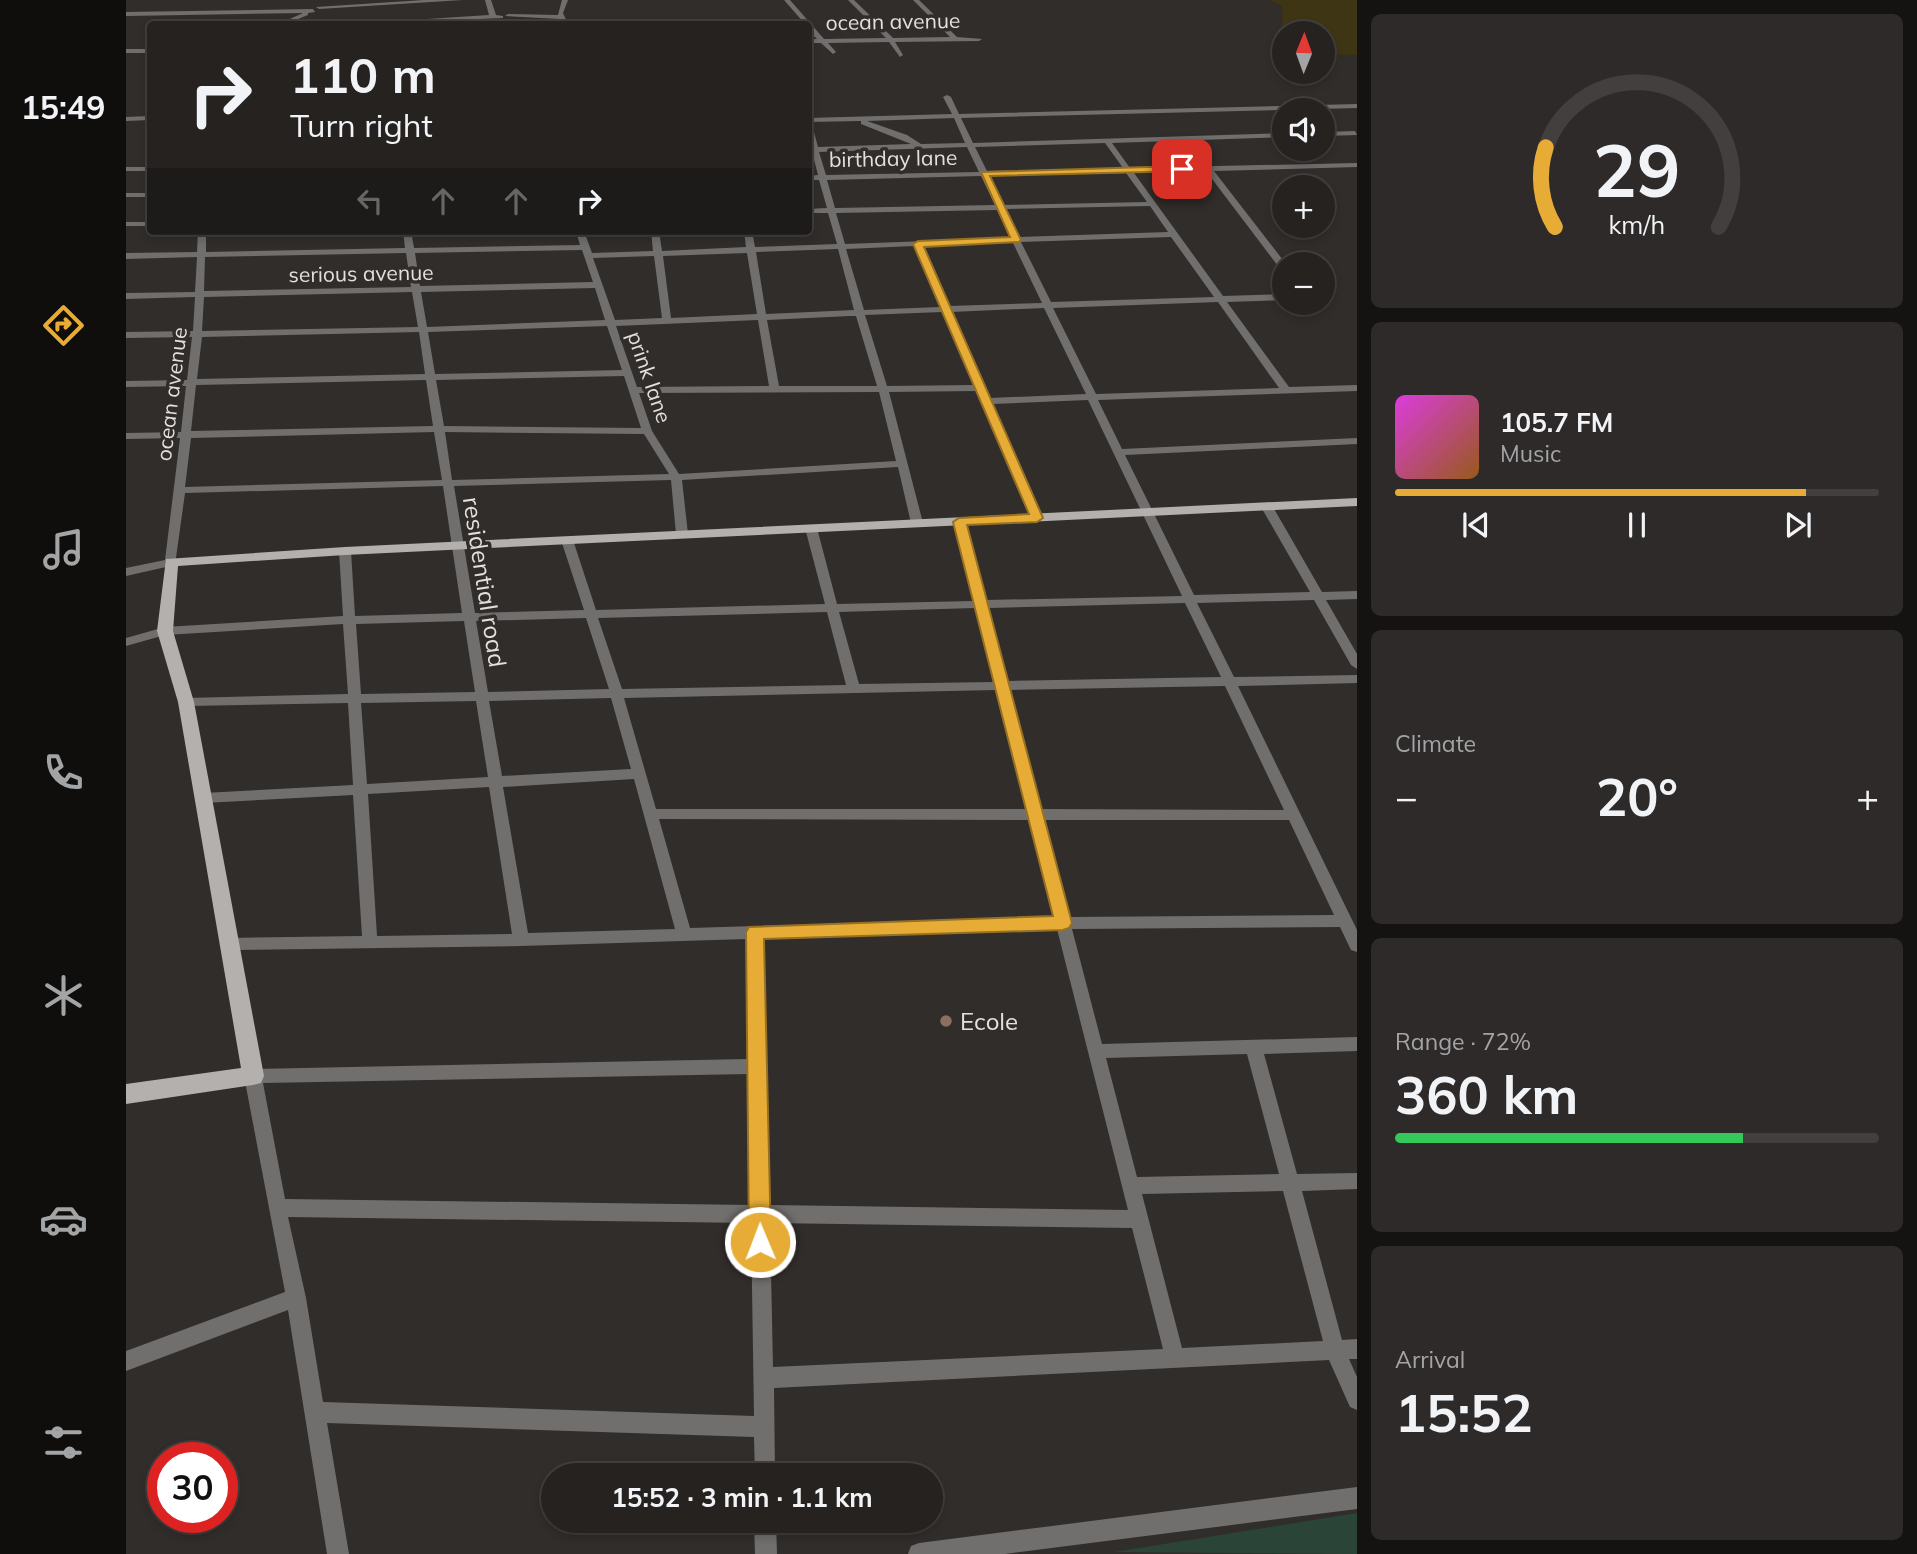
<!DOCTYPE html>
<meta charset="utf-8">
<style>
:root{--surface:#252220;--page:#2d2a29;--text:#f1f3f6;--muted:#a3a4a5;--line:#423f3e;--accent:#e7ac36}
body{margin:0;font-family:Mulish,sans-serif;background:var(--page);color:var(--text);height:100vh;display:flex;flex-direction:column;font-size:26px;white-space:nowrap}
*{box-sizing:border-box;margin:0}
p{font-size:23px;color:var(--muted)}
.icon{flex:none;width:38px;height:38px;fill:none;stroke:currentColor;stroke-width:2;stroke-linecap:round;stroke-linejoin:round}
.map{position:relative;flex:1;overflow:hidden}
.side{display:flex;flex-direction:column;gap:14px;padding:14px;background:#141312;width:560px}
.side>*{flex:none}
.top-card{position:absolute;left:21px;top:21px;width:665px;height:214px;border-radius:7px;box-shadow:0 4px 10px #0003,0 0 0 2px var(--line);background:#252220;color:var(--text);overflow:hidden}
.needle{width:46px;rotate:1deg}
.buttons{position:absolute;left:1146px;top:21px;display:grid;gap:14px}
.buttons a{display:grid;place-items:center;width:63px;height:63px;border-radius:50%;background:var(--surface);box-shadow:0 4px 10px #0003,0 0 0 2px var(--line);font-size:35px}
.speed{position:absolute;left:21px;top:1442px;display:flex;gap:14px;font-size:35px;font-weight:700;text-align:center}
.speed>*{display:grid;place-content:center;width:91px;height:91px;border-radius:50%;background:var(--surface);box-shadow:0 4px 10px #0003,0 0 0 2px var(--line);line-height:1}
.speed .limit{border:10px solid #d22;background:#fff;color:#111}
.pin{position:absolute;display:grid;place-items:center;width:60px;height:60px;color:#fff;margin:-30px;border-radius:14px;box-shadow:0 4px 10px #0006}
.me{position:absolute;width:77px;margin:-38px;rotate:359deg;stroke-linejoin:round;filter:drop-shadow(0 0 5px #0008)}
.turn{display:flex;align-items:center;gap:24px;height:147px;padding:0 28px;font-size:32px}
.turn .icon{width:91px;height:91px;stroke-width:2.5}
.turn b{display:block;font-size:49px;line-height:60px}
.lanes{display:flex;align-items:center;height:66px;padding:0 28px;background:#0003;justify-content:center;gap:35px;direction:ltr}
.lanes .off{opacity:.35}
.big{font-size:52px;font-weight:700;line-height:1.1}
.side .widget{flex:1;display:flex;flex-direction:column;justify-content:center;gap:10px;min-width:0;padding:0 24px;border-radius:10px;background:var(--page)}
.side .dial{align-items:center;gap:0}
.dial svg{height:182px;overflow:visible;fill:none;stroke:var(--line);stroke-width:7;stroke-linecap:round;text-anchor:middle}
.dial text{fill:var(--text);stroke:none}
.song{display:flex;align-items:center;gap:21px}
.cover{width:84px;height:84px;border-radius:10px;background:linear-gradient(135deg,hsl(300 70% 55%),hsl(30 70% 35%))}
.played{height:7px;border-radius:4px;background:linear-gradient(90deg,var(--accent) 85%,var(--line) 85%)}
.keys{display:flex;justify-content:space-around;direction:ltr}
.heat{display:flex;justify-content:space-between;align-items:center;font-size:38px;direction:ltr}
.charge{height:10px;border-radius:5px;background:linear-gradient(90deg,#34c759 72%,var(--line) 0)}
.trip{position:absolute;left:415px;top:1463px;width:402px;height:70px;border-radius:35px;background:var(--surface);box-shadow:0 4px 10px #0003,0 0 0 2px var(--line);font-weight:700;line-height:70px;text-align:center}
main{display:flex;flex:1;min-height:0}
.tabs{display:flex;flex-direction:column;width:126px;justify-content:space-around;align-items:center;background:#0f0e0d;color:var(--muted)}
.tabs .icon{width:49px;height:49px}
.tabs .current{color:var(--accent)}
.tabs b{font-size:32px;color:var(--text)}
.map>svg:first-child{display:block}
.green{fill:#2a4538}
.sand{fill:#3e3515}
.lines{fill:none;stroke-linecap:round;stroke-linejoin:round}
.street{fill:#716f6e;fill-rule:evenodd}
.primary{fill:#b3b0ad;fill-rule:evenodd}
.route{fill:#e7ac36;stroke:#967023;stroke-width:2}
.education-dot{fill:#8d6e63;stroke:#312d2b;stroke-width:2.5}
.labels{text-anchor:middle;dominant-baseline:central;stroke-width:7;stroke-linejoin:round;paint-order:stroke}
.far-street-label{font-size:21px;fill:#e3e0df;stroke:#312d2b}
.street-label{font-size:24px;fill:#e3e0df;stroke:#312d2b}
.poi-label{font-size:24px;fill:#e3e0df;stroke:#312d2b;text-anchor:start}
</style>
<main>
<nav class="tabs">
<b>15:49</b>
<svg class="icon current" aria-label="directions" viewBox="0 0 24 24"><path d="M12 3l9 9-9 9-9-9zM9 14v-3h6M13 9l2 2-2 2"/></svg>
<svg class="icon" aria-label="music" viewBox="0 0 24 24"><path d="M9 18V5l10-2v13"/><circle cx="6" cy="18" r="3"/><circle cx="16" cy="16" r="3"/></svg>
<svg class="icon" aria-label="phone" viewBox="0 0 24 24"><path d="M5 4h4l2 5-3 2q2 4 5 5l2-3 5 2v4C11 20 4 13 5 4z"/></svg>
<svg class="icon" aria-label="climate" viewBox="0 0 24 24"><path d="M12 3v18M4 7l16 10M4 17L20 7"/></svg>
<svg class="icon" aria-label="car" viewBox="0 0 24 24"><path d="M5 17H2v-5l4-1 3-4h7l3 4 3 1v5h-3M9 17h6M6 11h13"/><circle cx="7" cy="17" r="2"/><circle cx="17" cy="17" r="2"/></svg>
<svg class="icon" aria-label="filters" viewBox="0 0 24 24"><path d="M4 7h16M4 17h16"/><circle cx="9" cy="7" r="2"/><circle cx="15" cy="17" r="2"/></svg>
</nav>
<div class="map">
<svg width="1231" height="1554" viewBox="0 0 1231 1554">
<rect width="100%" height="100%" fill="#312d2b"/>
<!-- green -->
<path class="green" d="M1231 1513V1554L988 1552Z"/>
<!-- sand -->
<path class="sand" d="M1144 0H1231V55L1197 54V33H1158L1157 52 1156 6Z"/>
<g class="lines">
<!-- street -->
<path class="street" d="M298 0H337L193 9 190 7Z
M359 0H365L370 15 377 16V18L304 21 301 19 363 15Z
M436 0H442L437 13 442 24H436L434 19 379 16 382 14 432 15Z
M658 0H664L698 39 760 38 722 0H728L767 38 824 37 787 0H793L831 37 856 39 853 41 769 42 777 55 774 57 763 42 702 43 710 52 707 54 695 43H682V39H691L682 30V24H679Z
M187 9 189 12 182 13V15L160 24H153L177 13 0 16V12Z
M0 49H24V53H0Z
M821 95 825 97 833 114 1231 104V108L835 118 847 143 1158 133V137L986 143 1004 168 1231 163V167L1088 171 1160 264 1158 271 1155 270 1080 171 1008 173 1097 296 1158 294V300L1101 302 1163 387 1231 385V391L972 400 996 449 1231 438V444L999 455 1068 595 1184 592 1135 507 1141 504 1147 507 1196 592 1231 591V599L1200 600 1231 654V669L1225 665 1188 600 1071 603 1108 677 1231 675V683L1112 686 1231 930V952L1225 950 1214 927 946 929 976 1044 1231 1037V1051L1138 1054 1171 1174 1231 1173V1189L1176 1191 1216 1340 1231 1339V1359H1223L1231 1377V1410L1224 1407 1203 1360 648 1388 649 1475H629L628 1437 201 1423 223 1554H201L162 1310 0 1371V1351L159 1292 118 1076 121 1071 127 1069 623 1059 621 939 395 946 103 950 97 948 95 944 97 940 103 938 236 936 227 795 77 803 70 798 77 793 227 785 222 703 60 706 53 702 60 698 222 694 217 624 39 635 0 646V638L39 627 217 616 213 551 219 547 225 551 229 616 336 613 317 486 59 493 49 565 0 576V568L39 560 54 438 0 439V433L55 432 60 386 0 387V381L61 380 66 337 0 338V332L67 331 69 297 0 299V293L69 292 71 257 0 259V253L71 252 72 231H80V252L279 248 277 231H285L288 248 454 245 450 231H458L466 253 527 251 525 231H533L536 251 620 247 618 231H626L629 247 711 244 702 213H682V209L701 208 693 180H682V176L692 175 686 152H682V148H684L682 123 686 125 692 147 785 144 735 124V121L682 122V118L826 114 817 97ZM828 118 839 143 795 144 781 135 741 121ZM979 143 997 168 861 171 849 147ZM841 147 853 172 700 175 693 152ZM1000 173 1021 202 877 205 863 176ZM855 176 869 205 709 208 701 180ZM1024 206 1042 232 893 237 879 209ZM871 210 885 238 719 244 710 213ZM1045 237 1088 297 925 302 895 242ZM887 243 916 303 823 306 796 246ZM788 246 814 307 738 310 720 249ZM712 249 728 310 640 314 630 252ZM456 250 467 282 294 286 289 253ZM280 253 285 287 78 291 79 257ZM621 253 631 314 545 318 537 256ZM528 256 536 318 489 320 467 258ZM469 288 479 320 301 327 295 292ZM286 292 292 327 76 331 78 297ZM1092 302 1153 388 970 394 927 308ZM918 308 960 394 863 398 825 312ZM816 312 848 385 761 386 739 315ZM724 316H730L751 386H653L641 320ZM632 320 643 386 511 387 490 326ZM481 326 496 370 309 374 302 332ZM293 332 299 374 71 379 76 337ZM498 376 515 428 318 426 310 380ZM300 380 307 426 65 431 70 385ZM850 391 905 518 911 521 917 518 866 404 962 400 1056 596 860 600 839 521 833 518 827 521 847 601 711 604 691 528 685 525 679 528 699 604 470 610 447 540 441 537 435 540 458 610 349 613 328 486 545 480 550 534 556 537 562 534 556 480 772 467 785 523 791 526 797 523 763 392ZM753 392 770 461 553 474 526 431 513 393ZM308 432 316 480 59 487 65 438ZM319 432 518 434 543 474 326 480ZM1059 603 1095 677 881 681 862 608ZM849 608 868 682 733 684 713 612ZM701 612 720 685 496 689 472 618ZM460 618 483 689 362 692 350 621ZM338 621 349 692 235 694 230 624ZM1099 686 1158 810 915 809 883 690ZM870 690 900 809H530L498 698ZM485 698 505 769 376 776 363 701ZM350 701 362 777 241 784 235 703ZM508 779 549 929 402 933 377 787ZM363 787 386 934 251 936 242 794ZM533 819 903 820 928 917 564 928ZM917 820H1163L1208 915 943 917ZM931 929 1002 1210 643 1205 637 939ZM1121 1054 1153 1174 1011 1177 980 1058ZM623 1074 625 1205 159 1199 137 1083ZM1157 1191 1197 1341 1056 1348 1016 1194ZM162 1217 625 1223 628 1416 197 1402 180 1298ZM644 1223 1006 1228 1037 1349 647 1367Z
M24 116V120L0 121V117Z
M1229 131 1231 135 1197 136V132Z
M0 167H24V171H0Z
M0 193H24V197H0Z
M0 222H24V226H0Z
M1231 1487V1509L879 1554H782L785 1546 793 1543Z
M628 1521H650L651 1554H629Z"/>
<!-- primary -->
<path class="primary" d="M1231 498V506L219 555 52 566 47 631 68 702 138 1076 135 1083 127 1085 0 1104V1084L115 1068 52 702 31 631 40 559 219 547Z"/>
</g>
<!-- route -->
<path class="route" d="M1056 166 1060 169 1059 171 864 176 895 240 893 242 798 247 917 518 911 522 841 525 946 923 943 928 937 930 638 939 645 1242 642 1250 634 1253 626 1250 623 1242 620 932 623 927 927 916 827 522 833 518 903 514 787 244 792 241 884 237 855 172Z"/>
<!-- markers -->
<circle class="education-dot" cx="820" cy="1021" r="7"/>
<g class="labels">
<!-- far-street labels -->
<g class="far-street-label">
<text transform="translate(767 21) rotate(-1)">ocean avenue</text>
<text transform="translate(767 158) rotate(-1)">birthday lane</text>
<text transform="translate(235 273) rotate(-1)">serious avenue</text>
<text transform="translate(524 377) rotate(71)">prink lane</text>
<text transform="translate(45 394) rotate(-83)">ocean avenue</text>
</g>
<!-- street labels -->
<g class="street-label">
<text transform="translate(359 582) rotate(81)">residential road</text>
</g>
<!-- poi labels -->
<g class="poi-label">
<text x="834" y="1021">Ecole</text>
</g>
</g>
</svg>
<div class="buttons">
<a><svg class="needle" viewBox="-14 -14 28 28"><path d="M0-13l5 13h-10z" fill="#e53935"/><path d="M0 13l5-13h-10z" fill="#a3a4a5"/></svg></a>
<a><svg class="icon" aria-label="sound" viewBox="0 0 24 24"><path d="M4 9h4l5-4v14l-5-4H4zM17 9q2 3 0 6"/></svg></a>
<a>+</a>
<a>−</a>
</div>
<div class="speed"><div class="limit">30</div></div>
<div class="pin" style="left:1056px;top:169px;background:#d93025"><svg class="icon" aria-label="arrive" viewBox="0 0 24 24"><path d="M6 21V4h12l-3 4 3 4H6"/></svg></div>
<svg class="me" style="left:634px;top:1242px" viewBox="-20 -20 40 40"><circle r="17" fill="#e7ac36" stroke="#fff" stroke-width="3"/><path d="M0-11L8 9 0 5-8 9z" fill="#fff"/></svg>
<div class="trip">15:52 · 3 min · 1.1 km</div>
<div class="top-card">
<div class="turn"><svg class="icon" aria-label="right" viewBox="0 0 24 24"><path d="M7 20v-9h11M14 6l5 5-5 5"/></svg><div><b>110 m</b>Turn right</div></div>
<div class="lanes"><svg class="icon off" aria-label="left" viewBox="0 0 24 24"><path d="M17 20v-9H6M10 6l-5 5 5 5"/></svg><svg class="icon off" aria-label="ahead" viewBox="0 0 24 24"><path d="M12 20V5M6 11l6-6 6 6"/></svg><svg class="icon off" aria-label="ahead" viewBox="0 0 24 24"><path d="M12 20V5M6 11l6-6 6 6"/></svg><svg class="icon" aria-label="right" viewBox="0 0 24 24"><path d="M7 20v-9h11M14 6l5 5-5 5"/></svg></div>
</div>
</div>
<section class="side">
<div class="widget dial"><svg viewBox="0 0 100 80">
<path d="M14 69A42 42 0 1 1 86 69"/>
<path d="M14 69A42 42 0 0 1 10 34" stroke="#e7ac36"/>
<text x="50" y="56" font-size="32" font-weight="700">29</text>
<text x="50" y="72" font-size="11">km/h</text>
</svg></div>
<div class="widget">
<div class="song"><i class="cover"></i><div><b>105.7 FM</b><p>Music</p></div></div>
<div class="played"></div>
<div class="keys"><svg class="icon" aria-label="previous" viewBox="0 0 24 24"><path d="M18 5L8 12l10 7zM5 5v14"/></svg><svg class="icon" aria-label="pause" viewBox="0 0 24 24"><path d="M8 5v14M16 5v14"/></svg><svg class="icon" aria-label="next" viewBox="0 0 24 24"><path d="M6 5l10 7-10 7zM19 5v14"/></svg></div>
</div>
<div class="widget"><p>Climate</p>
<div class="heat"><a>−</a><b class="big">20°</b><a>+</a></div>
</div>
<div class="widget"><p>Range · 72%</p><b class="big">360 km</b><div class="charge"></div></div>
<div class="widget"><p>Arrival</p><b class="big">15:52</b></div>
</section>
</main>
